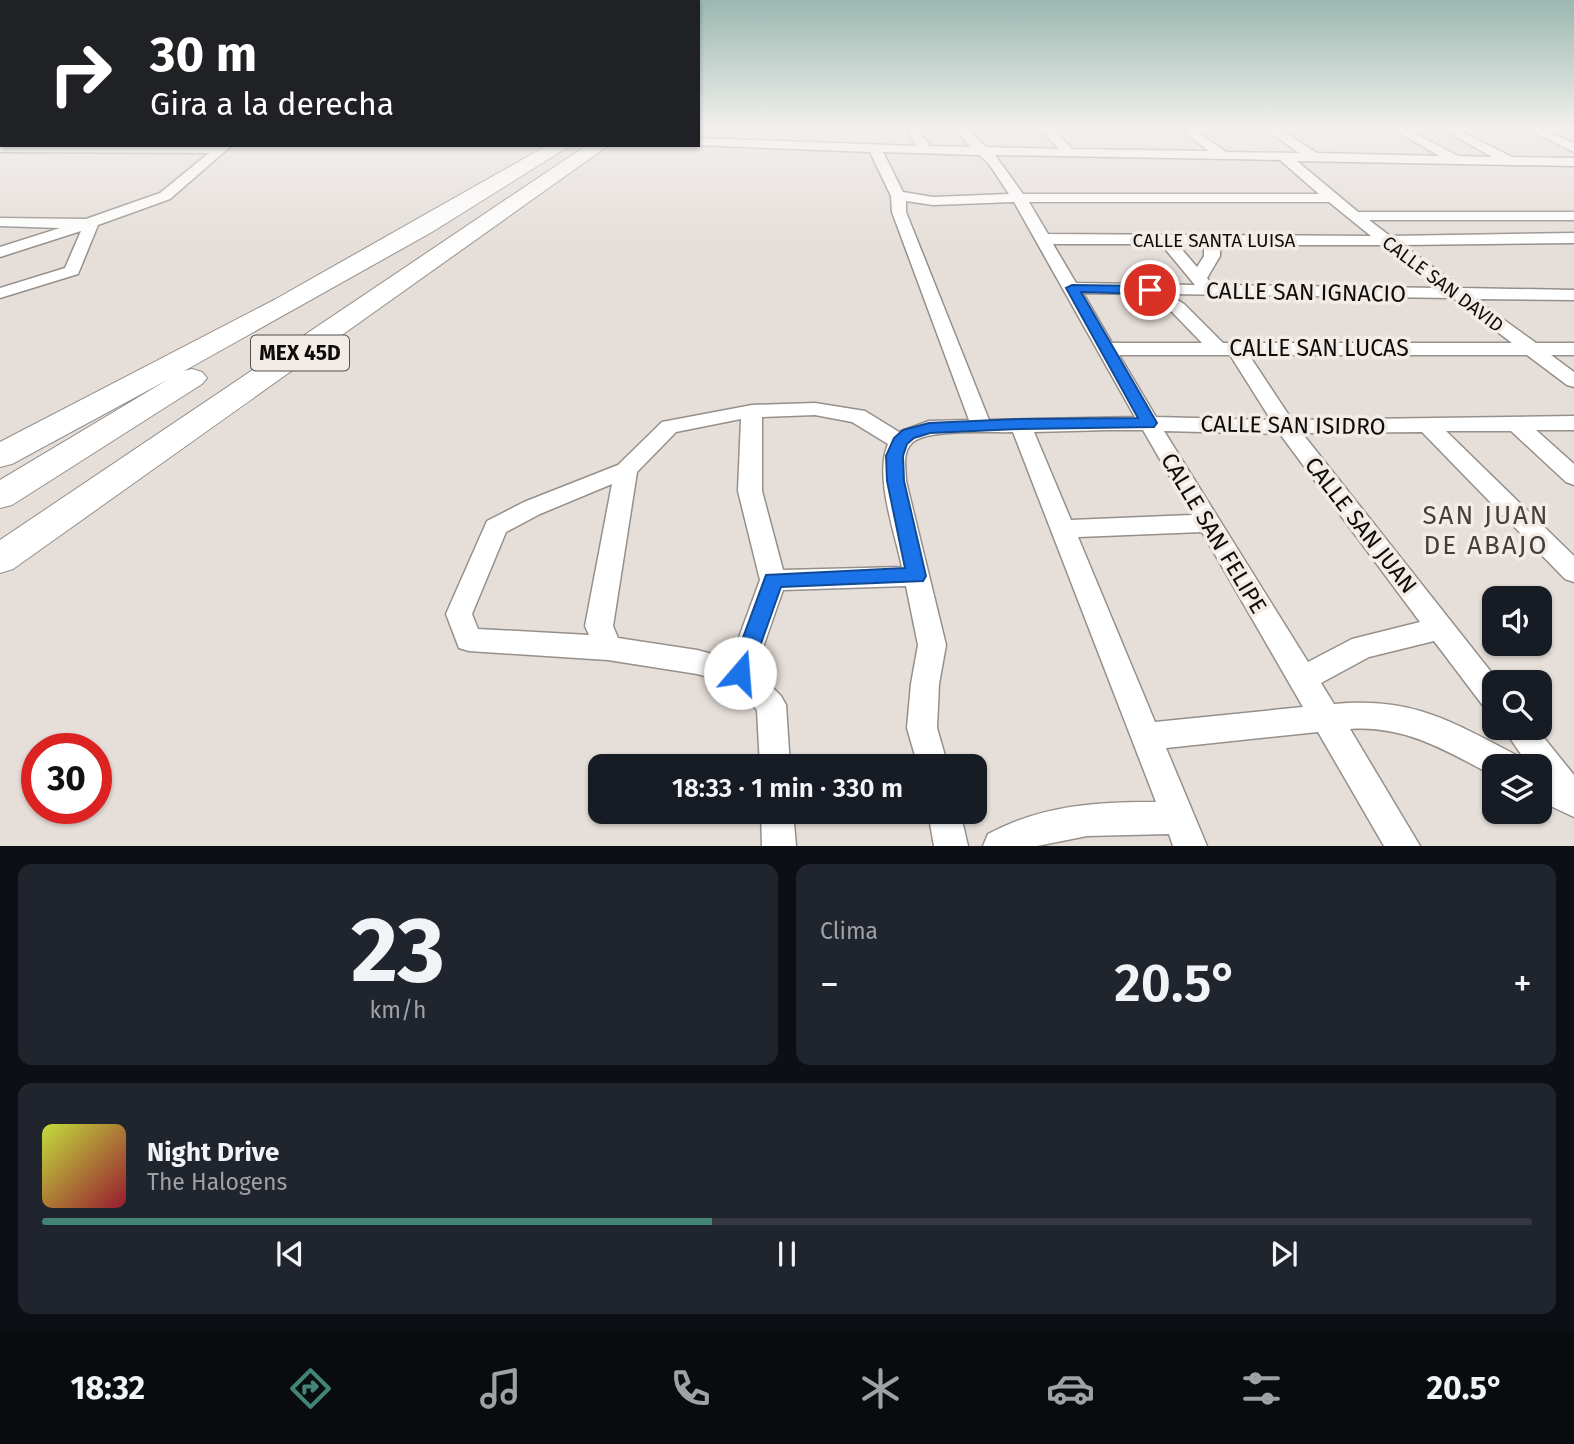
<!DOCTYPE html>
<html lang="es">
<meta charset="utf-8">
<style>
:root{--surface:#171b24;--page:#20242c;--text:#f1f3f6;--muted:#9ea1a6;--line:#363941;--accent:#428576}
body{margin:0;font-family:"Fira Sans",sans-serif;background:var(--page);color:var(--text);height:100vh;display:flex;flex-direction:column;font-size:26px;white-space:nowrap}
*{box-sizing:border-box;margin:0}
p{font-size:23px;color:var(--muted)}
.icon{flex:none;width:38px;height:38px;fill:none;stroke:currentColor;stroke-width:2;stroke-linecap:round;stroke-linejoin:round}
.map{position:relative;height:846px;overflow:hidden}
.panel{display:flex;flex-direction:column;gap:18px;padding:18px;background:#0d0f14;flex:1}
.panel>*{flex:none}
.guide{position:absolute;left:0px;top:0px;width:700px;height:147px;box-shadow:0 2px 5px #0004;background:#202124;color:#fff;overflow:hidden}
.tools{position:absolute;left:1482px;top:586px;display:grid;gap:14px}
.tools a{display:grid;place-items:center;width:70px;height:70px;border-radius:14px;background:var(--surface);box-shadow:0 2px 5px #0004;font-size:35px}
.speed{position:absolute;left:21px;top:733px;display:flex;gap:14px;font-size:35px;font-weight:700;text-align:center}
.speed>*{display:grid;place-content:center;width:91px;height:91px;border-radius:50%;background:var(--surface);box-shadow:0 2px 5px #0004;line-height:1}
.speed .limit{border:10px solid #d22;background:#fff;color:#111}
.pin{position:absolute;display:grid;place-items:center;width:60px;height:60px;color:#fff;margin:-30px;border:4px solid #fff;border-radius:50%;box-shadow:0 2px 7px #0007}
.me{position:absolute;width:77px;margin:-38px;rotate:18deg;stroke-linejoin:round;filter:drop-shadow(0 0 5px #0008)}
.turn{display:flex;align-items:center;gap:24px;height:147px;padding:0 35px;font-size:32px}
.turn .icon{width:91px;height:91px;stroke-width:2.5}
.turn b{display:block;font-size:49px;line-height:60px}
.big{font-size:52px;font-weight:600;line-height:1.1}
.panel .tile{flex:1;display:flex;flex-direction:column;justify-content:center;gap:10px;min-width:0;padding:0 24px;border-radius:14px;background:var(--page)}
.panel .dial{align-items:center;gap:0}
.dial b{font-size:91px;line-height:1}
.song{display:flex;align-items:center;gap:21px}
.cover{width:84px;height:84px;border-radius:10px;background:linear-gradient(135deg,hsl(70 70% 55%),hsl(350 70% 35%))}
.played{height:7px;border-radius:4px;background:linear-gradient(90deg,var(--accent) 45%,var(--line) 45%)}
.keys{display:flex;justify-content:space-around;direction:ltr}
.heat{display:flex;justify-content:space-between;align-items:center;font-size:38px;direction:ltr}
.panel .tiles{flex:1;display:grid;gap:18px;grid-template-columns:1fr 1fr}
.tile:last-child{grid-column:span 2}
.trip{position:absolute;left:588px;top:754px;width:399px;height:70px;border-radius:14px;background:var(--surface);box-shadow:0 2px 5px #0004;font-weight:600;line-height:70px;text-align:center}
.tabs{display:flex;height:112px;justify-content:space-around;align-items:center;background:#090b0e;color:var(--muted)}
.tabs .icon{width:49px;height:49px}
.tabs .active{color:var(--accent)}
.tabs b{font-size:32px;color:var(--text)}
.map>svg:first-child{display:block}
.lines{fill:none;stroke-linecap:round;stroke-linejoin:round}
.minor-casing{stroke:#968f8a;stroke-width:3}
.highway-casing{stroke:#968f8a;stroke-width:2}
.minor{fill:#fff;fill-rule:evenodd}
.highway{fill:#fff;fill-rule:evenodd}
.route{fill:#1a73e8;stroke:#114b97;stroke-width:2}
.labels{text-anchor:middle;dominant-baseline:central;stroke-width:7;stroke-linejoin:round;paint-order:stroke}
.far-street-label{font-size:19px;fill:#0e0c0a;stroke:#f2ebe6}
.shield{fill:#f2ebe6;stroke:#524f4c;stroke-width:2}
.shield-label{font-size:21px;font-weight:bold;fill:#0e0c0a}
.street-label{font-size:23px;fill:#0e0c0a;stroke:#f2ebe6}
.quarter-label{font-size:26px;letter-spacing:2px;fill:#453f3b;stroke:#f2ebe6}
</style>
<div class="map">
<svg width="1574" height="846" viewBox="0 0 1574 846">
<rect width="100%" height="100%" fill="#e5ded9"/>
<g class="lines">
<defs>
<path id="minor" d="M906 129H918L930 146 970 147 956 129H968L986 147 1058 149 1042 129H1054L1072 149 1209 151 1180 129H1193L1226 152 1299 153 1265 129H1279L1317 153 1439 156 1393 129H1407L1458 156 1492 157 1442 129H1456L1512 157 1574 158V166L1297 161 1358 212H1574V220H1369L1390 236 1574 233V243L1403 245 1461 288 1574 290V300L1475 299 1536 343H1574V355H1551L1574 372V387L1567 385 1527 355H1249L1292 420 1574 416V430H1536L1574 464V485L1566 482 1511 431H1446L1574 556V582L1565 579 1422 432 1302 433 1499 682H1494V711L1484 707 1434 641 1369 657 1321 683 1334 704C1414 697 1450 721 1518 756L1522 766H1494V776C1447 751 1405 725 1350 729L1420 846H1384L1318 732 1166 748 1207 846H1173L1169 834 1087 836 1037 846H983L988 834C1042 805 1096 802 1156 802L1013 432C991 433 924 428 911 444 902 454 906 469 906 481L946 645 939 684 937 728 948 766H918L907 728 911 684 918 645 906 586 783 590 755 670 781 696 786 705 790 766H760L757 710 731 683 697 674 608 660 469 651 459 648 446 614 487 521 524 502 618 465 662 422 752 405 815 403 865 411 899 432 929 421 969 420 892 212 891 196 870 152 696 145H698V138L917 146ZM883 152 979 155 989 164 1009 194 933 197 903 192ZM995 155 1280 160 1319 194H1023ZM906 201 933 205 1014 202 1135 417 989 420 906 212ZM1029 202H1329L1371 236 1048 234ZM1053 244H1161L1195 285 1076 283ZM1178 245H1204V256L1197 267ZM1220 245H1383L1439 288 1213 285 1207 278 1220 256ZM1083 293 1145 294 1172 312 1202 343H1112ZM1168 294 1453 298 1512 343H1223L1184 304ZM1119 355H1230L1271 420 1156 417ZM815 415 852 422 888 444C874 476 895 533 902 567L783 570 762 491V417ZM741 419 738 491 760 580 731 659 697 650 618 638 613 626 637 472 676 432ZM1108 430H1143L1192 515 1071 520 1034 432ZM1164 431 1280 434 1420 622 1352 639 1308 662ZM612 484 585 626 589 635 478 629 472 614 506 532 540 514ZM1202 532 1292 688 1303 707 1155 722 1078 537Z
M1526 129H1541L1574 143V152Z
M0 144 2 145H232L170 199 98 225 78 274 0 298V288L65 268 81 231 0 257V247L60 228 0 226V218L86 219 160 193 209 153 0 152Z
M1503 728H1536L1574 775V817L1540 801V766H1529Z
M761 812H793L796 846H762Z
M928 812H960L968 846H934Z"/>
<path id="highway" d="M548 145H571L432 232 184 371 192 369 202 372 207 378 202 384 12 505 0 508V480L169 379 12 464 0 467V442L274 300Z
M587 145H609L13 569 0 573V540Z"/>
</defs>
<!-- minor casing -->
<use href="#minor" class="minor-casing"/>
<!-- highway casing -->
<use href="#highway" class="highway-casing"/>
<!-- minor -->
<use href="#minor" class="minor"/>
<!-- highway -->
<use href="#highway" class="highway"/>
</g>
<!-- sky -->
<linearGradient id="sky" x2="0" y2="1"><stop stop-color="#9ab8b0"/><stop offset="0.52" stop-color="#f3f0ee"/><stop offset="1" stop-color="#f3f0ee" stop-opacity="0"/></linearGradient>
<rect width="1574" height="247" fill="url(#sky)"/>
<!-- route -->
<path class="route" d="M1072 285 1150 286 1156 290 1150 294 1081 292 1157 423 1154 427 1020 429 930 433 914 438 907 444 903 456 904 481 926 576 923 581 781 587 748 680 740 683 733 680 730 673 766 575 905 568 887 481 886 456 894 438 903 430 929 423 1020 419 1138 418 1066 288Z"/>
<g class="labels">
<!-- far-street labels -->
<g class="far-street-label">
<text x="1214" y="240">CALLE SANTA LUISA</text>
<text transform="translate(1443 284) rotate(37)">CALLE SAN DAVID</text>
</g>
<!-- shield labels -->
<rect class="shield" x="251" y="335.5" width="98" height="35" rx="5"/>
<g class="shield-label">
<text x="300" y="353">MEX 45D</text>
</g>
<!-- street labels -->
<g class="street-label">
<text transform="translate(1306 292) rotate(1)">CALLE SAN IGNACIO</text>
<text x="1319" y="348">CALLE SAN LUCAS</text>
<text transform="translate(1293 425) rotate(1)">CALLE SAN ISIDRO</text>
<text transform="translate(1361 525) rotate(52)">CALLE SAN JUAN</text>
<text transform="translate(1214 533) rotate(59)">CALLE SAN FELIPE</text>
</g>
<!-- quarter labels -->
<g class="quarter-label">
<text x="1486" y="515">SAN JUAN<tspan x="1486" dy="30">DE ABAJO</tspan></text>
</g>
</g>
</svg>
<div class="tools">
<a><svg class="icon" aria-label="sound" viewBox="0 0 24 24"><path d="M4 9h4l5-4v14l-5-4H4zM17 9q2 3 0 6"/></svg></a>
<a><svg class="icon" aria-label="search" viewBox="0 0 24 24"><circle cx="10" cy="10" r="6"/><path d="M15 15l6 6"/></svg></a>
<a><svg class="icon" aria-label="layers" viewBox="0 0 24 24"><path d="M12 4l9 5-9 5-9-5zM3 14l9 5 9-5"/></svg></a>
</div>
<div class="speed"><div class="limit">30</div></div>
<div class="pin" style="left:1150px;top:290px;background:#d93025"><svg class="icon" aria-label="arrive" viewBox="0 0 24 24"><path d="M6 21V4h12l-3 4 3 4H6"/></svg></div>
<svg class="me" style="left:740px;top:673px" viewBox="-20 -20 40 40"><circle r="19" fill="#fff"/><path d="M0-13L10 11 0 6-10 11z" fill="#1a73e8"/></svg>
<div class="trip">18:33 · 1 min · 330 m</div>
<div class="guide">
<div class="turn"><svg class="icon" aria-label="right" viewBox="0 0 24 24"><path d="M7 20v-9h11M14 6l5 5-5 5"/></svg><div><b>30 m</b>Gira a la derecha</div></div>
</div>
</div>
<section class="panel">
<div class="tiles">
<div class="tile dial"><b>23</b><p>km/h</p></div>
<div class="tile"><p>Clima</p>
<div class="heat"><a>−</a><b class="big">20.5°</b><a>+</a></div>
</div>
<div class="tile">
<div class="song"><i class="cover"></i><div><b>Night Drive</b><p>The Halogens</p></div></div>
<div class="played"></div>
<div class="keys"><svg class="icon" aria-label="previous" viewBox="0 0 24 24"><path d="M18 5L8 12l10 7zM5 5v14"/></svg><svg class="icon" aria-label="pause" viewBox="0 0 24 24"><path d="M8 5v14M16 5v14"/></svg><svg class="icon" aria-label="next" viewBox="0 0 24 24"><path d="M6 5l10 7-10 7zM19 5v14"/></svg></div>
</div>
</div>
</section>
<nav class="tabs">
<b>18:32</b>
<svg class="icon active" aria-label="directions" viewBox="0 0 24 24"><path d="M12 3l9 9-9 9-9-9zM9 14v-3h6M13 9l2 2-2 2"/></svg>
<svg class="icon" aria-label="music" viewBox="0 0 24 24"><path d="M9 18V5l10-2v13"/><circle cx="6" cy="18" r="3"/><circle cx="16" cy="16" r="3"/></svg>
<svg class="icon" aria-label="phone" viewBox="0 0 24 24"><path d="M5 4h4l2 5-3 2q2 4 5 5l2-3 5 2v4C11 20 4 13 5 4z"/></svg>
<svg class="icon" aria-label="climate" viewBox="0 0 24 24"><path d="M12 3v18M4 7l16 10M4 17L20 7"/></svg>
<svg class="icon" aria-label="car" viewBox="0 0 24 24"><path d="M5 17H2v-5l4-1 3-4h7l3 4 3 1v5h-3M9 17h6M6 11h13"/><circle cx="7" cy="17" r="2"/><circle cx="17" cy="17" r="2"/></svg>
<svg class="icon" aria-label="filters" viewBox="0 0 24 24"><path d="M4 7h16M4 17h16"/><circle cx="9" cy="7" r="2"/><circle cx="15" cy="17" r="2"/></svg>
<b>20.5°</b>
</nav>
